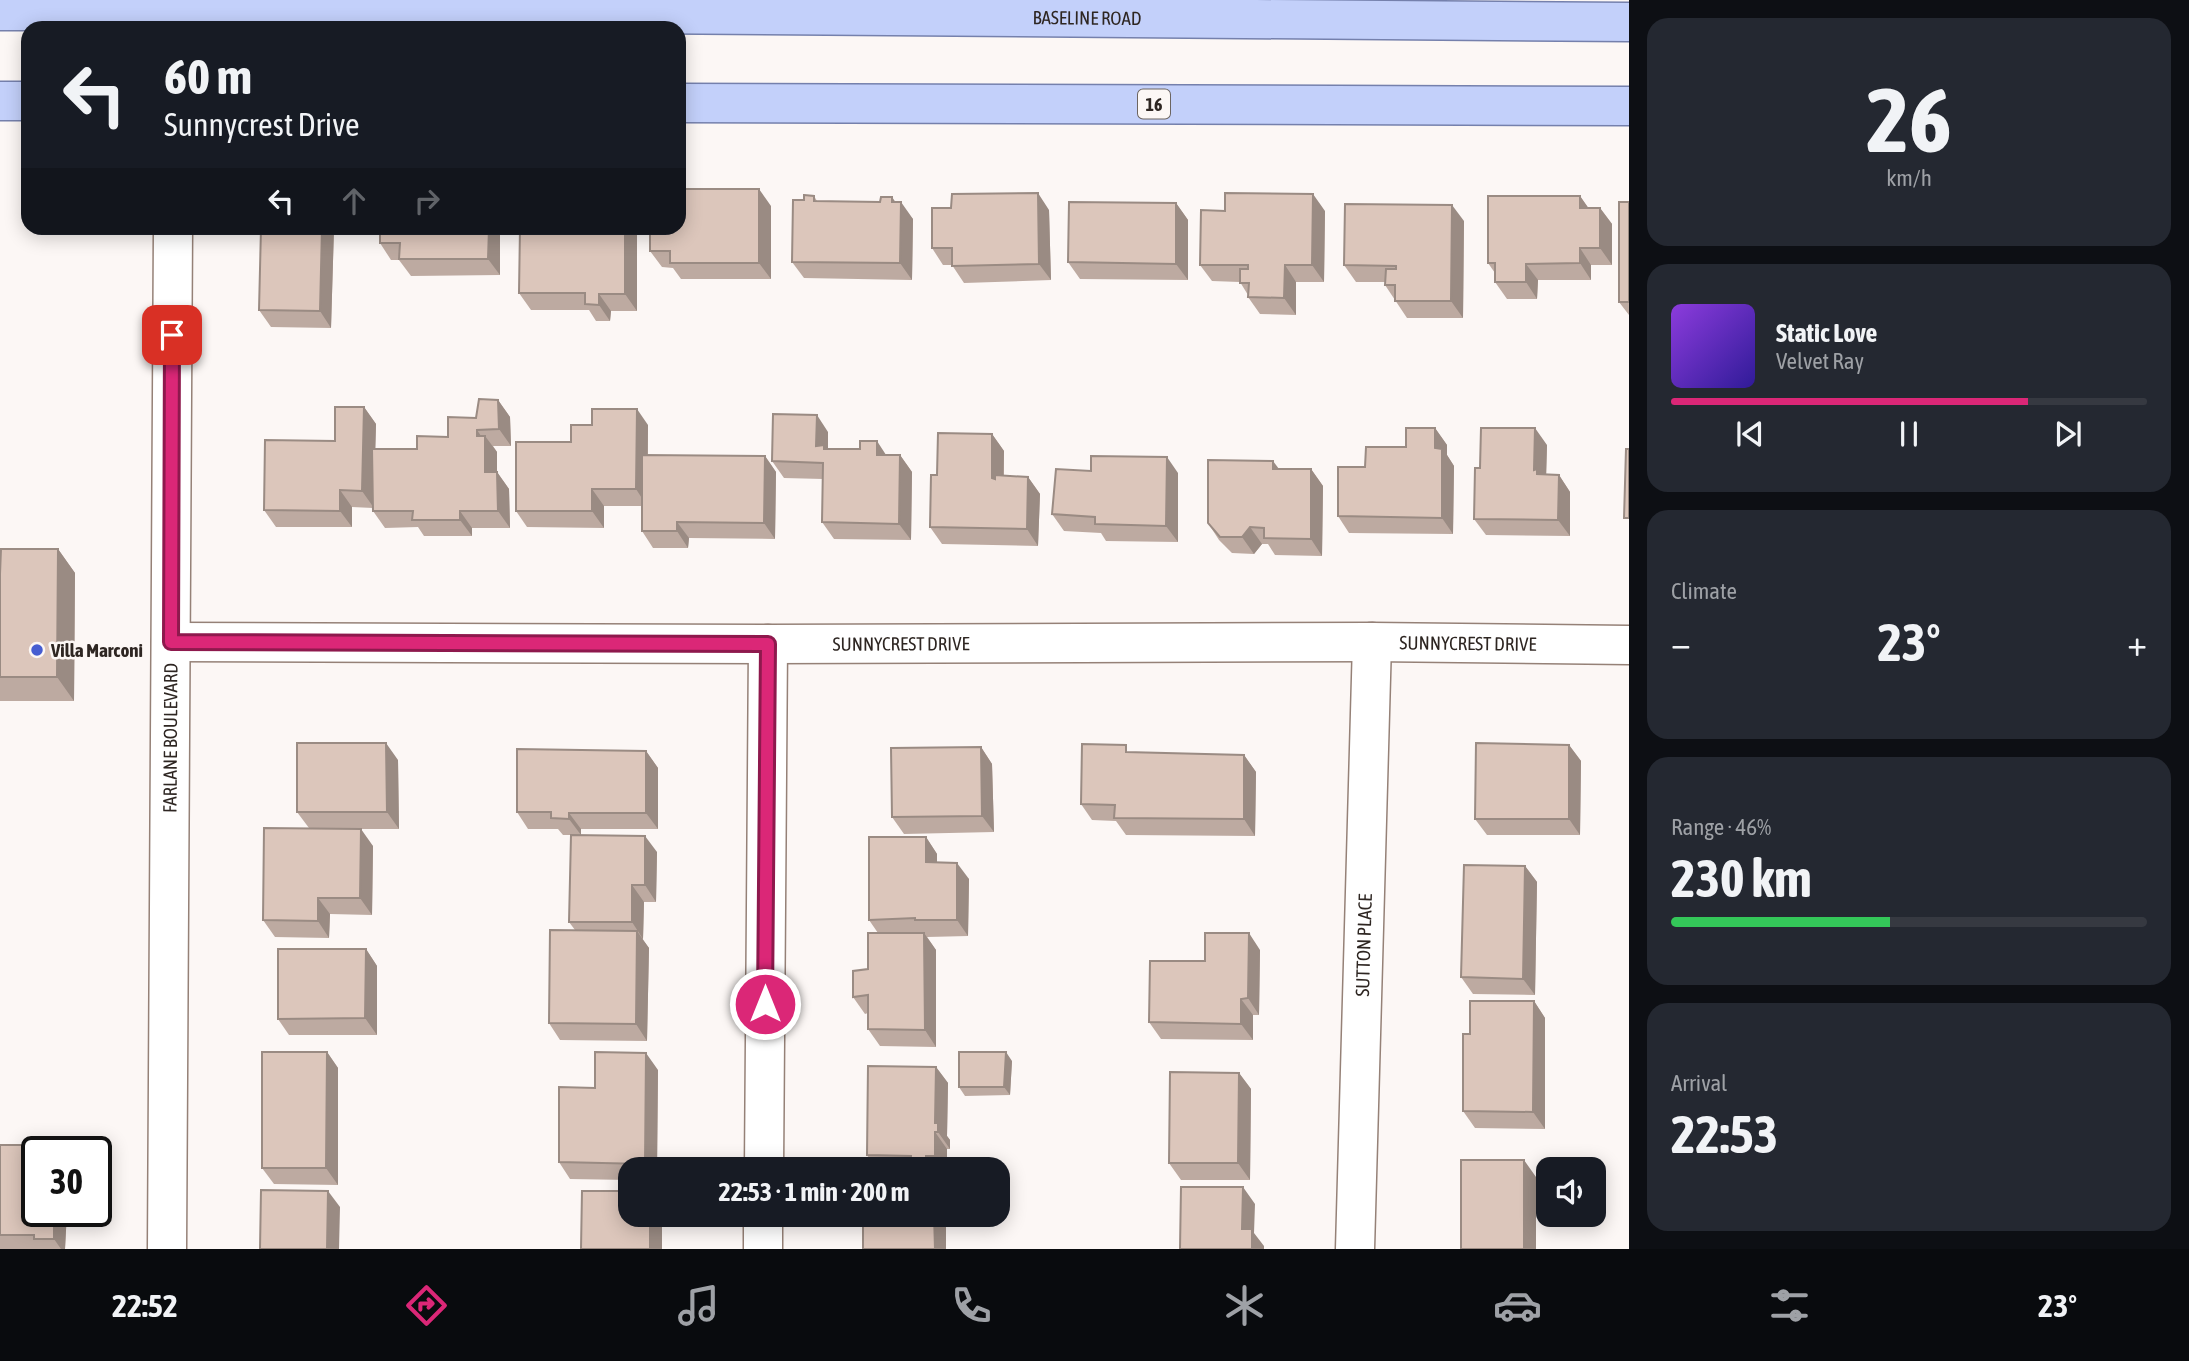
<!DOCTYPE html>
<meta charset="utf-8">
<style>
:root{--surface:#171b24;--page:#242831;--text:#f1f3f6;--muted:#9ea1a6;--line:#363941;--accent:#db2777}
body{margin:0;font-family:"Asap Condensed",sans-serif;background:var(--page);color:var(--text);height:100vh;display:flex;flex-direction:column;font-size:26px;white-space:nowrap}
*{box-sizing:border-box;margin:0}
p{font-size:23px;color:var(--muted)}
.icon{flex:none;width:38px;height:38px;fill:none;stroke:currentColor;stroke-width:2;stroke-linecap:round;stroke-linejoin:round}
.map{position:relative;flex:1;overflow:hidden}
.details{display:flex;flex-direction:column;gap:18px;padding:18px;background:#0d0f14;width:560px}
.details>*{flex:none}
.hud{position:absolute;left:21px;top:21px;width:665px;height:214px;border-radius:21px;box-shadow:0 4px 18px #0003;background:#171b24;color:var(--text);overflow:hidden}
.fabs{position:absolute;left:1536px;top:1157px;display:grid;gap:14px}
.fabs a{display:grid;place-items:center;width:70px;height:70px;border-radius:14px;background:var(--surface);box-shadow:0 4px 18px #0003;font-size:35px}
.speed{position:absolute;left:21px;top:1136px;display:flex;gap:14px;font-size:35px;font-weight:700;text-align:center}
.speed>*{display:grid;place-content:center;width:91px;height:91px;border-radius:50%;background:var(--surface);box-shadow:0 4px 18px #0003;line-height:1}
.speed .limit{border:4px solid #111;border-radius:10px;background:#fff;color:#111}
.pin{position:absolute;display:grid;place-items:center;width:60px;height:60px;color:#fff;margin:-30px;border-radius:14px;box-shadow:0 4px 10px #0006}
.me{position:absolute;width:77px;margin:-38px;rotate:0deg;stroke-linejoin:round;filter:drop-shadow(0 0 5px #0008)}
.turn{display:flex;align-items:center;gap:24px;height:147px;padding:0 28px;font-size:32px}
.turn .icon{width:91px;height:91px;stroke-width:2.5}
.turn b{display:block;font-size:49px;line-height:60px}
.lanes{display:flex;align-items:center;height:66px;padding:0 28px;background:#0003;justify-content:center;gap:35px;direction:ltr}
.lanes .off{opacity:.35}
.big{font-size:52px;font-weight:700;line-height:1.1}
.details .tile{flex:1;display:flex;flex-direction:column;justify-content:center;gap:10px;min-width:0;padding:0 24px;border-radius:21px;background:var(--page)}
.details .dial{align-items:center;gap:0}
.dial b{font-size:91px;line-height:1}
.song{display:flex;align-items:center;gap:21px}
.cover{width:84px;height:84px;border-radius:10px;background:linear-gradient(135deg,hsl(270 70% 55%),hsl(250 70% 35%))}
.played{height:7px;border-radius:4px;background:linear-gradient(90deg,var(--accent) 75%,var(--line) 75%)}
.keys{display:flex;justify-content:space-around;direction:ltr}
.heat{display:flex;justify-content:space-between;align-items:center;font-size:38px;direction:ltr}
.charge{height:10px;border-radius:5px;background:linear-gradient(90deg,#34c759 46%,var(--line) 0)}
.trip{position:absolute;left:618px;top:1157px;width:392px;height:70px;border-radius:21px;background:var(--surface);box-shadow:0 4px 18px #0003;font-weight:700;line-height:70px;text-align:center}
.menu{display:flex;height:112px;justify-content:space-around;align-items:center;background:#090b0e;color:var(--muted)}
.menu .icon{width:49px;height:49px}
.menu .selected{color:var(--accent)}
.menu b{font-size:32px;color:var(--text)}
main{display:flex;flex:1;min-height:0}
.map>svg:first-child{display:block}
.lines{fill:none;stroke-linecap:round;stroke-linejoin:round}
.street-casing{stroke:#958177;stroke-width:41}
.primary-casing{stroke:#7580ac;stroke-width:41}
.street{stroke:#fff;stroke-width:38}
.primary{stroke:#c3d0fa;stroke-width:38}
.wall{fill:#bdaaa1}
.shaded-wall{fill:#9a8b83}
.building{fill:#dcc6bb;stroke:#9a8b83;stroke-width:2}
.route-casing{stroke:#8e194d;stroke-width:18}
.route{stroke:#db2777;stroke-width:12}
.poi-dot{fill:#465dd1;stroke:#fcf7f5;stroke-width:2.5}
.labels{text-anchor:middle;dominant-baseline:central;stroke-width:5;stroke-linejoin:round;paint-order:stroke}
.shield{fill:#fcf7f5;stroke:#6c6561;stroke-width:2}
.shield-label{font-size:18px;font-weight:bold;fill:#2e2622}
.street-label{font-size:19px;fill:#2e2622;stroke:#fcf7f5}
.poi-label{font-size:19px;font-weight:bold;fill:#2e2622;stroke:#fcf7f5;text-anchor:start}
</style>
<main>
<div class="map">
<svg width="1629" height="1249" viewBox="0 0 1629 1249">
<rect width="100%" height="100%" fill="#fcf7f5"/>
<g class="lines">
<defs>
<g id="street">
<path id="s1" d="M171 642 768 644 1372 642 1629 645"/>
<path d="M764 1169 768 644"/>
<path id="s2" d="M167 1249 173 228"/>
<path d="M763 1249V1214"/>
<path id="s3" d="M1355 1249 1372 642"/>
</g>
<g id="primary">
<path id="s4" d="M0 11H262L1629 22"/>
<path d="M0 101H28"/>
<path d="M679 103 1629 106"/>
</g>
</defs>
<!-- street casing -->
<use href="#street" class="street-casing"/>
<!-- primary casing -->
<use href="#primary" class="primary-casing"/>
<!-- street -->
<use href="#street" class="street"/>
<!-- primary -->
<use href="#primary" class="primary"/>
</g>
<!-- wall -->
<path class="wall" d="M814 196 817 201 895 202 913 219 912 280 804 278 792 262 804 200Z
M1580 196 1588 208H1600L1612 224V265H1591V280H1538L1537 299H1507L1495 282V273L1488 263Z
M1629 202V315L1619 302Z
M1176 203 1188 220V280L1080 279 1068 262Z
M771 206V279H681L673 268 662 267 650 251Z
M1049 210 1051 280 964 283 952 265H943L932 248Z
M1225 211H1325L1324 282H1296V315L1260 314 1248 297V295L1240 282 1212 281 1200 265Z
M1464 221 1463 318H1407L1385 285V282H1356L1344 265Z
M334 228 331 328 271 327 259 310Z
M380 228H500V275L411 276 399 260H391L380 243Z
M520 228H637V311H611L610 321H596L589 310H531L519 293Z
M498 400 510 417 511 446H493L497 452V472L509 489 510 528H472V536H424L418 527 385 528 373 511V508L352 507V527H276L264 510 335 441 364 407 376 424 375 449H417L448 437 476 418Z
M648 425V455L765 456 776 472 775 539 689 538 688 548H653L642 531V506H604V528L527 527 516 511 571 442Z
M1435 428 1447 445V455L1454 466 1453 534 1349 533 1338 516 1406 447Z
M828 432V449L886 455H900L912 472 911 540 834 539 822 522 823 479 784 478 772 461Z
M992 434 1004 451V476L1028 477 1040 494 1038 546 942 544 930 527 937 475Z
M1547 445 1546 475H1559L1570 492V536L1486 535 1474 519 1480 468Z
M1279 469H1311L1323 486 1322 556 1275 555 1268 544H1262L1254 554 1232 553 1219 540 1208 523Z
M1091 471 1178 473V542L1106 541 1101 533 1064 531 1052 514Z
M58 549 75 573 74 701H0V574Z
M1569 745 1581 761 1580 835H1487L1475 819Z
M981 747 992 764 994 832 904 834 892 817Z
M646 751 658 768V829H581V835L657 852 656 902H644L643 939H642L649 948 647 1041 560 1040 549 1023 575 930 569 922 571 835H563L558 829H528L517 812Z
M1131 752 1244 755 1256 772 1255 836 1126 835 1116 821 1092 820 1081 804Z
M398 760 399 829H342L373 846 372 915 330 914 329 938 275 937 263 920 309 828 297 812Z
M926 837 937 854V863L969 879 968 936 927 937 925 934 936 950V1047L880 1046 868 1029V1013L865 1014 853 997 868 969 878 933 869 920Z
M1525 866 1537 882 1535 995 1473 994 1461 977Z
M366 949 377 966V1035H289L278 1019Z
M1260 950 1259 1015H1253V1040L1161 1039 1149 1022 1205 961Z
M1534 1001 1545 1018V1129L1475 1128 1463 1111 1470 1034Z
M327 1052 338 1068V1185L274 1184 262 1168Z
M1012 1061 1010 1095 965 1096 959 1087Z
M936 1067 948 1083 947 1136 950 1140V1149H947V1169H876L867 1155Z
M658 1070 657 1169H630V1180L570 1179 559 1162 595 1088Z
M1239 1073 1251 1089 1250 1180H1181L1169 1163Z
M0 1145H56L61 1152H37V1211H67L65 1249H0Z"/>
<!-- shaded-wall -->
<path class="shaded-wall" d="M759 189 771 206V279L759 263Z
M1038 193 1049 210 1051 280 1039 264Z
M1313 194 1325 211 1324 282 1312 265Z
M1580 196 1592 213 1580 208Z
M892 197 901 210V202L913 219 912 280 900 263Z
M1176 203 1188 220V280L1176 264Z
M1452 205 1464 221 1463 318 1451 301Z
M1600 208 1612 224V265L1600 248Z
M322 228H334L331 328 320 311Z
M489 228H500V275L488 259Z
M625 228H637V311L625 294Z
M1580 248 1591 265V280L1580 263Z
M1526 264 1538 280 1537 299 1526 282Z
M1285 265 1296 282V315L1284 298Z
M599 294 611 311 610 321 599 305Z
M498 400 510 417 511 446 499 429Z
M364 407 376 424 374 508 362 491Z
M637 409 648 425 647 506 636 489Z
M817 415 828 432V451L816 446Z
M1435 428 1447 445V455L1454 466 1453 534 1442 518 1435 448Z
M1535 428 1547 445 1546 481 1549 491 1534 470Z
M477 430 485 442V436L497 452V489L485 472 477 436Z
M992 434 1004 451 1003 495 992 478Z
M877 441 888 458 877 455Z
M900 455 912 472 911 540 899 524Z
M765 456 776 472 775 539 764 523Z
M1167 457 1178 473V542L1166 526Z
M1273 461 1285 477 1273 469Z
M1311 469 1323 486 1322 556 1311 539Z
M497 472 509 489 510 528 498 511Z
M1559 475 1570 492V536L1558 520Z
M1028 477 1040 494 1038 546 1027 529Z
M592 489 604 506V528L592 511Z
M340 490 352 507V527L340 511Z
M460 511 472 528V536L460 520Z
M677 522 689 538 688 548 677 531Z
M1250 527 1262 544 1254 554 1242 537Z
M58 549 75 573 74 701 57 677Z
M386 743 398 760 399 829 387 812Z
M1569 745 1581 761 1580 835 1569 819Z
M981 747 992 764 994 832 982 816Z
M646 751 658 768V829L646 813Z
M1244 755 1256 772 1255 836 1244 819Z
M569 813 581 829V835L569 819Z
M361 829 373 846 372 915 360 898Z
M645 836 657 852 656 902 645 885Z
M926 837 937 854V879L926 862Z
M957 863 969 879 968 936 957 920Z
M1525 866 1537 882 1535 995 1523 979Z
M632 885 644 902 643 939 632 922Z
M318 898 330 914 329 938 318 921Z
M637 931 649 948 647 1041 636 1024Z
M924 933 936 950V1047L925 1030Z
M1249 933 1260 950 1259 1015 1248 998Z
M366 949 377 966V1035L365 1018Z
M1241 999 1253 1015V1040L1241 1024Z
M1534 1001 1545 1018V1129L1533 1112Z
M327 1052 338 1068V1185L326 1168Z
M1006 1052 1012 1061 1010 1095 1004 1087Z
M646 1053 658 1070 657 1169H649L645 1164Z
M936 1067 948 1083 947 1136 950 1140V1149L938 1132 935 1123Z
M1239 1073 1251 1089 1250 1180 1238 1163Z
M935 1132 947 1149V1169H945L935 1156Z
M926 1156 935 1169H931L926 1162Z
M1524 1160 1536 1177V1249H1524Z
M1243 1187 1255 1204 1254 1233 1264 1246V1249H1252L1242 1229Z
M328 1191 340 1207 339 1249H327Z
M54 1211H67L65 1249H61L54 1239Z
M650 1214H662V1249H650Z
M934 1214H940L946 1222V1249H935Z"/>
<!-- building -->
<path class="building" d="M679 189H759V263H670V251H650V228H679Z
M1038 193 1039 264 952 266V248H932V208H951L952 194Z
M1225 193 1313 194 1312 265H1285L1284 298 1248 297 1249 283H1240V269H1248V265H1200L1201 210 1225 211Z
M804 195 814 196V201L880 202 881 197H892V202H901L900 263 792 262 793 200H804Z
M1488 196H1580V208H1600V248H1580V263L1526 264V282H1495V263H1488Z
M1069 202 1176 203V264L1068 262Z
M1619 202H1629V302H1619Z
M1345 204 1452 205 1451 301H1395V285H1385L1386 269H1396V266L1344 265Z
M261 228H322L320 311 259 310Z
M380 228H489L488 259H399L400 243H380Z
M520 228H625V294H599V305L585 304V293H519Z
M479 399 498 400 499 429 477 430V436H485V472H497L498 511H460V520H412L413 511H373L372 449H417V436L448 437V417L476 418Z
M335 407H364L362 491 340 490V511L264 510 265 440 335 441Z
M592 409H637L636 489H592V511H516V442H571V425H592Z
M773 414 817 415 816 446 824 445V449H860V441H877V455H900L899 524 822 522 823 463 772 461Z
M1406 428H1435V448L1442 449V518L1338 516V467H1365L1366 447H1406Z
M1481 428H1535L1534 470 1537 469V474L1559 475 1558 520 1474 519 1475 468H1480Z
M938 433 992 434V478L995 479V475L1028 477 1027 529 930 527 931 475H937Z
M1626 449H1629V518H1624Z
M642 455 765 456 764 523 677 522V531H642Z
M1091 456 1167 457 1166 526 1095 524V517L1052 514 1056 469 1091 471Z
M1208 460 1273 461V469H1311V539L1264 538V528L1250 527 1242 537H1220L1208 523Z
M1 549H58L57 677H0V574Z
M297 743H386L387 812H297Z
M1476 743 1569 745V819H1475Z
M1082 744 1126 745V752L1244 755V819L1114 818 1115 805 1081 804Z
M981 747 982 816 892 817 891 748Z
M517 749 646 751V813H569V819L551 818V812H517Z
M264 828 361 829 360 898H318V921L263 920Z
M571 835 645 836V885H632V922H569Z
M869 837H926V862L957 863V920H915V918L869 920Z
M1464 865 1525 866 1523 979 1461 977Z
M550 930 637 931 636 1024 549 1023Z
M868 933H924L925 1030 868 1029V995L853 997V971L868 969Z
M1205 933H1249L1248 998 1241 999V1024L1149 1022 1150 961H1205Z
M278 949H366L365 1018 278 1019Z
M1470 1001H1534L1533 1112 1463 1111V1034H1470Z
M262 1052H327L326 1168H262Z
M595 1052 646 1053 645 1164 559 1162V1087L595 1088Z
M959 1052H1006L1004 1087H959Z
M868 1066 936 1067 935 1123H938V1132H935V1156H926V1162L911 1161V1156L867 1155Z
M1170 1072 1239 1073 1238 1163H1169Z
M0 1145H56V1152H37V1211H54V1239H34V1235H0Z
M1461 1160H1524V1249H1461Z
M1181 1187H1243L1242 1229H1252V1249H1180Z
M261 1190 328 1191 327 1249H260Z
M582 1191H630V1214H650V1249H581Z
M863 1214H934L935 1249H863Z"/>
<g class="lines">
<defs>
<path id="route" d="M172 335 171 642 768 644 765 1004"/>
</defs>
<!-- route casing -->
<use href="#route" class="route-casing"/>
<!-- route -->
<use href="#route" class="route"/>
</g>
<!-- markers -->
<circle class="poi-dot" cx="37" cy="650" r="7"/>
<g class="labels">
<!-- shield labels -->
<rect class="shield" x="1138" y="89.5" width="32" height="29" rx="5"/>
<g class="shield-label">
<text x="1154" y="104">16</text>
</g>
<!-- street labels -->
<g class="street-label">
<text stroke="none"><textPath href="#s4" startOffset="1087">BASELINE ROAD</textPath></text>
<text stroke="none"><textPath href="#s1" startOffset="730">SUNNYCREST DRIVE</textPath></text>
<text stroke="none"><textPath href="#s1" startOffset="1297">SUNNYCREST DRIVE</textPath></text>
<text stroke="none"><textPath href="#s2" startOffset="511">FARLANE BOULEVARD</textPath></text>
<text stroke="none"><textPath href="#s3" startOffset="304">SUTTON PLACE</textPath></text>
</g>
<!-- poi labels -->
<g class="poi-label">
<text x="51" y="650">Villa Marconi</text>
</g>
</g>
</svg>
<div class="fabs">
<a><svg class="icon" aria-label="sound" viewBox="0 0 24 24"><path d="M4 9h4l5-4v14l-5-4H4zM17 9q2 3 0 6"/></svg></a>
</div>
<div class="speed"><div class="limit">30</div></div>
<div class="pin" style="left:172px;top:335px;background:#d93025"><svg class="icon" aria-label="arrive" viewBox="0 0 24 24"><path d="M6 21V4h12l-3 4 3 4H6"/></svg></div>
<svg class="me" style="left:765px;top:1004px" viewBox="-20 -20 40 40"><circle r="17" fill="#db2777" stroke="#fff" stroke-width="3"/><path d="M0-11L8 9 0 5-8 9z" fill="#fff"/></svg>
<div class="trip">22:53 · 1 min · 200 m</div>
<div class="hud">
<div class="turn"><svg class="icon" aria-label="left" viewBox="0 0 24 24"><path d="M17 20v-9H6M10 6l-5 5 5 5"/></svg><div><b>60 m</b>Sunnycrest Drive</div></div>
<div class="lanes"><svg class="icon" aria-label="left" viewBox="0 0 24 24"><path d="M17 20v-9H6M10 6l-5 5 5 5"/></svg><svg class="icon off" aria-label="ahead" viewBox="0 0 24 24"><path d="M12 20V5M6 11l6-6 6 6"/></svg><svg class="icon off" aria-label="right" viewBox="0 0 24 24"><path d="M7 20v-9h11M14 6l5 5-5 5"/></svg></div>
</div>
</div>
<section class="details">
<div class="tile dial"><b>26</b><p>km/h</p></div>
<div class="tile">
<div class="song"><i class="cover"></i><div><b>Static Love</b><p>Velvet Ray</p></div></div>
<div class="played"></div>
<div class="keys"><svg class="icon" aria-label="previous" viewBox="0 0 24 24"><path d="M18 5L8 12l10 7zM5 5v14"/></svg><svg class="icon" aria-label="pause" viewBox="0 0 24 24"><path d="M8 5v14M16 5v14"/></svg><svg class="icon" aria-label="next" viewBox="0 0 24 24"><path d="M6 5l10 7-10 7zM19 5v14"/></svg></div>
</div>
<div class="tile"><p>Climate</p>
<div class="heat"><a>−</a><b class="big">23°</b><a>+</a></div>
</div>
<div class="tile"><p>Range · 46%</p><b class="big">230 km</b><div class="charge"></div></div>
<div class="tile"><p>Arrival</p><b class="big">22:53</b></div>
</section>
</main>
<nav class="menu">
<b>22:52</b>
<svg class="icon selected" aria-label="directions" viewBox="0 0 24 24"><path d="M12 3l9 9-9 9-9-9zM9 14v-3h6M13 9l2 2-2 2"/></svg>
<svg class="icon" aria-label="music" viewBox="0 0 24 24"><path d="M9 18V5l10-2v13"/><circle cx="6" cy="18" r="3"/><circle cx="16" cy="16" r="3"/></svg>
<svg class="icon" aria-label="phone" viewBox="0 0 24 24"><path d="M5 4h4l2 5-3 2q2 4 5 5l2-3 5 2v4C11 20 4 13 5 4z"/></svg>
<svg class="icon" aria-label="climate" viewBox="0 0 24 24"><path d="M12 3v18M4 7l16 10M4 17L20 7"/></svg>
<svg class="icon" aria-label="car" viewBox="0 0 24 24"><path d="M5 17H2v-5l4-1 3-4h7l3 4 3 1v5h-3M9 17h6M6 11h13"/><circle cx="7" cy="17" r="2"/><circle cx="17" cy="17" r="2"/></svg>
<svg class="icon" aria-label="filters" viewBox="0 0 24 24"><path d="M4 7h16M4 17h16"/><circle cx="9" cy="7" r="2"/><circle cx="15" cy="17" r="2"/></svg>
<b>23°</b>
</nav>
